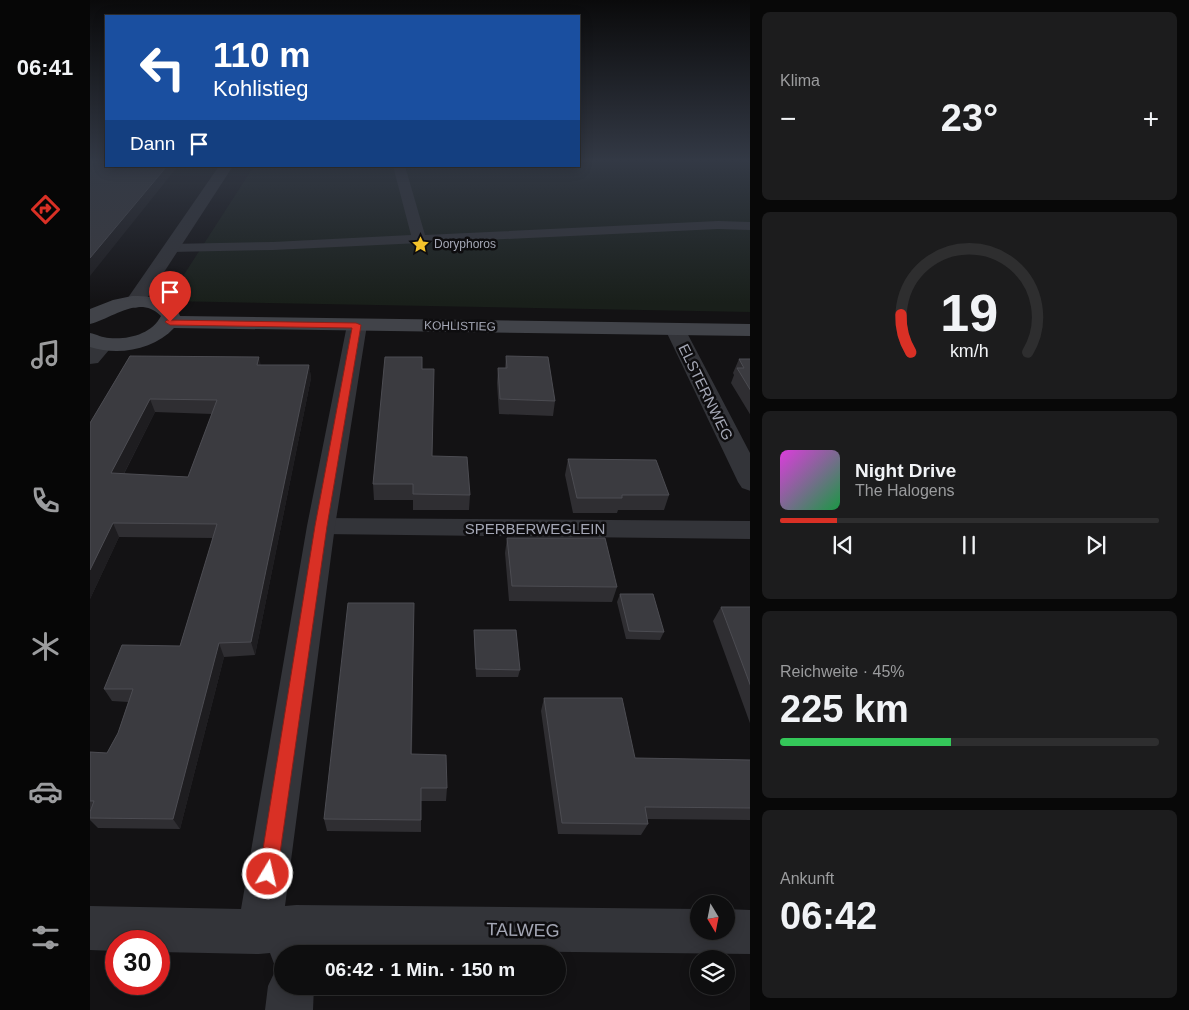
<!DOCTYPE html>
<html lang="de">
<meta charset="utf-8">
<style>
:root{--surface:#0e0e0f;--page:#1c1c1d;--text:#f1f3f6;--muted:#9b9c9e;--line:#2e2e2f;--accent:#d93025}
body{margin:0;font-family:Arial,sans-serif;background:var(--page);color:var(--text);height:100vh;display:flex;flex-direction:column;font-size:19px;white-space:nowrap}
*{box-sizing:border-box;margin:0}
p{font-size:16px;color:var(--muted)}
.icon{flex:none;width:28px;height:28px;fill:none;stroke:currentColor;stroke-width:2;stroke-linecap:round;stroke-linejoin:round}
.map{position:relative;flex:1;overflow:hidden}
.side{display:flex;flex-direction:column;gap:12px;padding:12px;background:#080808;width:439px}
.side>*{flex:none}
.top-card{position:absolute;left:15px;top:15px;width:475px;height:152px;border-radius:0px;box-shadow:0 2px 12px #0003,0 0 0 1px var(--line);background:#1a4fa0;color:#fff;overflow:hidden}
.needle{width:32px;rotate:170deg}
.tools{position:absolute;left:600px;top:895px;display:grid;gap:10px}
.tools a{display:grid;place-items:center;width:45px;height:45px;border-radius:50%;background:var(--surface);box-shadow:0 2px 12px #0003,0 0 0 1px var(--line);font-size:25px}
.speed{position:absolute;left:15px;top:930px;display:flex;gap:10px;font-size:25px;font-weight:700;text-align:center}
.speed>*{display:grid;place-content:center;width:65px;height:65px;border-radius:50%;background:var(--surface);box-shadow:0 2px 12px #0003,0 0 0 1px var(--line);line-height:1}
.speed .limit{border:8px solid #d22;background:#fff;color:#111}
.pin{position:absolute;display:grid;place-items:center;width:42px;height:42px;color:#fff;margin:-51px -21px;border-radius:50% 50% 50% 0;rotate:-45deg;box-shadow:0 0 5px #0007}
.pin .icon{rotate:45deg}
.me{position:absolute;width:55px;margin:-28px;rotate:9deg;stroke-linejoin:round;filter:drop-shadow(0 0 4px #0008)}
.turn{display:flex;align-items:center;gap:18px;height:105px;padding:0 25px;font-size:22px}
.turn .icon{width:65px;height:65px;stroke-width:2.5}
.turn b{display:block;font-size:35px;line-height:42px}
.then{display:flex;align-items:center;height:48px;padding:0 25px;background:#0003;gap:10px;font-size:19px}
.big{font-size:38px;font-weight:600;line-height:1.1}
.side .widget{flex:1;display:flex;flex-direction:column;justify-content:center;gap:8px;min-width:0;padding:0 18px;border-radius:8px;background:var(--page)}
.side .dial{align-items:center;gap:0}
.dial svg{height:130px;overflow:visible;fill:none;stroke:var(--line);stroke-width:7;stroke-linecap:round;text-anchor:middle}
.dial text{fill:var(--text);stroke:none}
.song{display:flex;align-items:center;gap:15px}
.cover{width:60px;height:60px;border-radius:8px;background:linear-gradient(135deg,hsl(300 70% 55%),hsl(140 70% 35%))}
.played{height:5px;border-radius:2px;background:linear-gradient(90deg,var(--accent) 15%,var(--line) 15%)}
.keys{display:flex;justify-content:space-around;direction:ltr}
.heat{display:flex;justify-content:space-between;align-items:center;font-size:28px;direction:ltr}
.charge{height:8px;border-radius:4px;background:linear-gradient(90deg,#34c759 45%,var(--line) 0)}
.trip{position:absolute;left:184px;top:945px;width:292px;height:50px;border-radius:25px;background:var(--surface);box-shadow:0 2px 12px #0003,0 0 0 1px var(--line);font-weight:600;line-height:50px;text-align:center}
main{display:flex;flex:1;min-height:0}
.dock{display:flex;flex-direction:column;width:90px;justify-content:space-around;align-items:center;background:#060606;color:var(--muted)}
.dock .icon{width:35px;height:35px}
.dock .on{color:var(--accent)}
.dock b{font-size:22px;color:var(--text)}
.map>svg:first-child{display:block}
.green{fill:#191f1a}
.lines{fill:none;stroke-linecap:round;stroke-linejoin:round}
.lane{fill:#333439;fill-rule:evenodd}
.street{fill:#333439;fill-rule:evenodd}
.secondary{fill:#414349;fill-rule:evenodd}
.wall{fill:#2f2e32;fill-rule:evenodd}
.shaded-wall{fill:#1e1d20}
.building{fill:#3b3b40;stroke:#4c4c52;fill-rule:evenodd}
.route{fill:#d93025;stroke:#8d1f18}
.labels{text-anchor:middle;dominant-baseline:central;stroke-width:5;stroke-linejoin:round;paint-order:stroke}
.far-poi-label{font-size:12px;fill:#a4a7b5;stroke:#0e0d0f;text-anchor:start}
.far-street-label{font-size:12px;fill:#a4a7b5;stroke:#0e0d0f}
.street-label{font-size:15px;fill:#a4a7b5;stroke:#0e0d0f}
.near-street-label{font-size:18px;fill:#a4a7b5;stroke:#0e0d0f}
</style>
<main>
<nav class="dock">
<b>06:41</b>
<svg class="icon on" aria-label="directions" viewBox="0 0 24 24"><path d="M12 3l9 9-9 9-9-9zM9 14v-3h6M13 9l2 2-2 2"/></svg>
<svg class="icon" aria-label="music" viewBox="0 0 24 24"><path d="M9 18V5l10-2v13"/><circle cx="6" cy="18" r="3"/><circle cx="16" cy="16" r="3"/></svg>
<svg class="icon" aria-label="phone" viewBox="0 0 24 24"><path d="M5 4h4l2 5-3 2q2 4 5 5l2-3 5 2v4C11 20 4 13 5 4z"/></svg>
<svg class="icon" aria-label="climate" viewBox="0 0 24 24"><path d="M12 3v18M4 7l16 10M4 17L20 7"/></svg>
<svg class="icon" aria-label="car" viewBox="0 0 24 24"><path d="M5 17H2v-5l4-1 3-4h7l3 4 3 1v5h-3M9 17h6M6 11h13"/><circle cx="7" cy="17" r="2"/><circle cx="17" cy="17" r="2"/></svg>
<svg class="icon" aria-label="filters" viewBox="0 0 24 24"><path d="M4 7h16M4 17h16"/><circle cx="9" cy="7" r="2"/><circle cx="15" cy="17" r="2"/></svg>
</nav>
<div class="map">
<svg width="661" height="1010" viewBox="0 0 661 1010">
<rect width="100%" height="100%" fill="#131214"/>
<!-- green -->
<path class="green" d="M489 162H660V312L77 301 164 166H489Z"/>
<g class="lines">
<!-- lane -->
<path class="lane" d="M303 166H315L335 235 628 221 661 222V230L628 229 183 250 80 252 73 248 80 244 183 242 321 235Z
M231 518 661 521V539L231 534 223 532 219 526 223 520Z"/>
<!-- street -->
<path class="street" d="M129 166H143L52 306 45 308 38 306 35 302Z
M267 319 274 321 277 325 245 526 195 906 206 905 609 909V931H636V909L661 910V954L226 949V954H192V986H224L223 1010H175L178 986 186 969 180 953 169 954 69 952V941H26V951L0 950V906L151 909 217 526 257 325 260 321Z
M585 323 592 325 595 329 661 455V491L652 488 648 482 575 329 578 325Z
M13 338 20 340 24 344 8 363 0 364V345L6 340Z"/>
<!-- secondary -->
<path class="secondary" d="M42 296C59 296 84 298 90 316L661 324V336L84 328C64 350 28 356 0 347V333C6 334 13 338 19 338 38 340 62 334 71 316 49 294 22 319 0 324V309L23 300Z"/>
</g>
<!-- wall -->
<path class="wall" d="M40 356 171 365H219L221 378 165 655 134 657 90 829 8 828 0 820V752L17 753 28 733 38 702 22 701 14 689 90 646 123 538 29 537 0 599V423ZM65 412 122 414 98 477 34 474Z
M416 356 465 401 463 416 409 414 407 383 408 368H415Z
M649 359H661V416L641 383 644 375 643 373Z
M332 369 342 456 380 495 379 510H323V500H284L283 484Z
M478 459 579 495 574 510H528L527 513H483L475 475Z
M417 538 527 587 522 602 419 601 415 553Z
M530 594 574 632 570 640 536 639 527 602Z
M631 607H661V726L623 621Z
M324 618 322 754 357 788 356 801H331V832L237 831 234 819Z
M384 630 430 670 428 677H386L384 638Z
M454 698 545 758 661 760V820L557 819 558 824 551 835 468 834 451 711Z"/>
<!-- shaded-wall -->
<path class="shaded-wall" d="M77 166H88L0 276V258Z
M169 357 172 370 167 365Z
M219 365 221 378 165 655 161 642Z
M60 399 65 412 27 487 21 473Z
M23 523 29 537 0 599V570Z
M324 603V618L321 767V754Z
M129 643 134 657 90 829 83 819Z"/>
<!-- building -->
<path class="building" d="M0 162H16V166H77L0 258Z
M40 356 169 357 167 365H219L161 642 129 643 83 819 0 818V812L4 801H0V752L17 753 28 733 43 689H14L32 645 90 646 127 524 23 523 0 570V423ZM60 399 127 400 98 477 21 473Z
M416 356 458 357 465 401 410 399 408 368H417Z
M295 357H332V369H344L342 456 377 457 380 495 323 494V484H283Z
M649 359H661V391L647 368H654Z
M478 459 566 460 579 495H532V498H487Z
M417 538H515L527 587 422 586Z
M530 594H563L574 632 539 631Z
M258 603H324L321 754 356 755 357 788H331V820L234 819Z
M631 607H661V687Z
M384 630H426L430 670 386 669Z
M454 698H532L545 758 661 760V808L555 807 558 824 472 823Z"/>
<!-- sky -->
<linearGradient id="sky" x2="0" y2="1"><stop stop-color="#0a0a0b"/><stop offset="0.53" stop-color="#333945"/><stop offset="1" stop-color="#333945" stop-opacity="0"/></linearGradient>
<rect width="661" height="303" fill="url(#sky)"/>
<!-- route -->
<path class="route" d="M77 320 266 323 271 325 237 526 187 874 184 880 178 883 172 880 169 874 225 526 262 328 80 325 75 322Z"/>
<!-- icons -->
<defs>
<symbol id="sight-bare" viewBox="-9 -9 18 18"><path d="M0-6L1.8-2.2L6-1.7L2.9 1.2L3.7 5.4L0 3.3L-3.7 5.4L-2.9 1.2L-6-1.7L-1.8-2.2Z" fill="#f4c32b" stroke="#0e0d0f" stroke-width="2.5" paint-order="stroke"/></symbol>
</defs>
<g fill-rule="evenodd">
<use href="#sight-bare" x="318" y="232" width="25" height="25"/>
</g>
<g class="labels">
<!-- far-poi labels -->
<g class="far-poi-label">
<text x="344" y="244">Doryphoros</text>
</g>
<!-- far-street labels -->
<g class="far-street-label">
<text transform="translate(370 326) rotate(1)">KOHLISTIEG</text>
</g>
<!-- street labels -->
<g class="street-label">
<text transform="translate(616 392) rotate(64)">ELSTERNWEG</text>
<text x="445" y="528">SPERBERWEGLEIN</text>
</g>
<!-- near-street labels -->
<g class="near-street-label">
<text transform="translate(433 930) rotate(1)">TALWEG</text>
</g>
</g>
</svg>
<div class="tools">
<a><svg class="needle" viewBox="-14 -14 28 28"><path d="M0-13l5 13h-10z" fill="#e53935"/><path d="M0 13l5-13h-10z" fill="#9b9c9e"/></svg></a>
<a><svg class="icon" aria-label="layers" viewBox="0 0 24 24"><path d="M12 4l9 5-9 5-9-5zM3 14l9 5 9-5"/></svg></a>
</div>
<div class="speed"><div class="limit">30</div></div>
<div class="pin" style="left:80px;top:322px;background:#d93025"><svg class="icon" aria-label="arrive" viewBox="0 0 24 24"><path d="M6 21V4h12l-3 4 3 4H6"/></svg></div>
<svg class="me" style="left:178px;top:874px" viewBox="-20 -20 40 40"><circle r="17" fill="#d93025" stroke="#fff" stroke-width="3"/><path d="M0-11L8 9 0 5-8 9z" fill="#fff"/></svg>
<div class="trip">06:42 · 1 Min. · 150 m</div>
<div class="top-card">
<div class="turn"><svg class="icon" aria-label="left" viewBox="0 0 24 24"><path d="M17 20v-9H6M10 6l-5 5 5 5"/></svg><div><b>110 m</b>Kohlistieg</div></div>
<div class="then">Dann<svg class="icon" aria-label="arrive" viewBox="0 0 24 24"><path d="M6 21V4h12l-3 4 3 4H6"/></svg></div>
</div>
</div>
<section class="side">
<div class="widget"><p>Klima</p>
<div class="heat"><a>−</a><b class="big">23°</b><a>+</a></div>
</div>
<div class="widget dial"><svg viewBox="0 0 100 80">
<path d="M14 69A42 42 0 1 1 86 69"/>
<path d="M14 69A42 42 0 0 1 8 46" stroke="#d93025"/>
<text x="50" y="56" font-size="32" font-weight="700">19</text>
<text x="50" y="72" font-size="11">km/h</text>
</svg></div>
<div class="widget">
<div class="song"><i class="cover"></i><div><b>Night Drive</b><p>The Halogens</p></div></div>
<div class="played"></div>
<div class="keys"><svg class="icon" aria-label="previous" viewBox="0 0 24 24"><path d="M18 5L8 12l10 7zM5 5v14"/></svg><svg class="icon" aria-label="pause" viewBox="0 0 24 24"><path d="M8 5v14M16 5v14"/></svg><svg class="icon" aria-label="next" viewBox="0 0 24 24"><path d="M6 5l10 7-10 7zM19 5v14"/></svg></div>
</div>
<div class="widget"><p>Reichweite · 45%</p><b class="big">225 km</b><div class="charge"></div></div>
<div class="widget"><p>Ankunft</p><b class="big">06:42</b></div>
</section>
</main>
